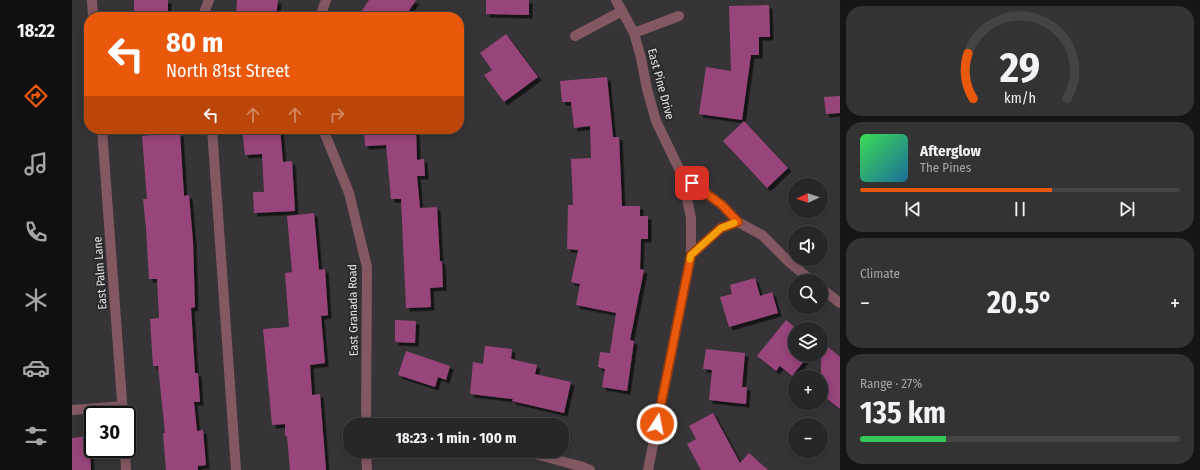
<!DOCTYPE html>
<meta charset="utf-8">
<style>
:root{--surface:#282728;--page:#343334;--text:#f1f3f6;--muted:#a5a5a8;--line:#444445;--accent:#ea580c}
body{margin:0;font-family:"Fira Sans Condensed",sans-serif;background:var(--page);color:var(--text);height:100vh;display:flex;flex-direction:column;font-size:15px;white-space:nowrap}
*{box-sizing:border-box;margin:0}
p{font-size:13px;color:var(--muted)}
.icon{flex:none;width:22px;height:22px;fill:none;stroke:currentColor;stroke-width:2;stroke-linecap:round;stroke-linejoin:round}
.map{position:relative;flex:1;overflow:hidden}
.sheet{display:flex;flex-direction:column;gap:6px;padding:6px;background:#161516;width:360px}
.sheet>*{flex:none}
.banner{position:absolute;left:12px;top:12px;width:380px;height:122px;border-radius:16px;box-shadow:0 2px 10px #0003,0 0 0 1px var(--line);background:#ea580c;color:#fff;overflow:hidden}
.needle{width:26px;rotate:266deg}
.buttons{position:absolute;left:716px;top:178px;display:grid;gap:8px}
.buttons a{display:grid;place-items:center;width:40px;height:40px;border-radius:50%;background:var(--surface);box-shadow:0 2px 10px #0003,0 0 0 1px var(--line);font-size:20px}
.speed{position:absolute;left:12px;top:406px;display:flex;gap:8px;font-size:20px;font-weight:700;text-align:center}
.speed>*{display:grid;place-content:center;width:52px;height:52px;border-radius:50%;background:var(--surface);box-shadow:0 2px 10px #0003,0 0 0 1px var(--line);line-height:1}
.speed .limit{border:2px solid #111;border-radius:6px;background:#fff;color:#111}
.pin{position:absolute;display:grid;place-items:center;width:34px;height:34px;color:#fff;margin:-17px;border-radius:8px;box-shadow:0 2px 6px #0006}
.me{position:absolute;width:44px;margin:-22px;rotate:11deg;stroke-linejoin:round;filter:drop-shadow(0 0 3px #0008)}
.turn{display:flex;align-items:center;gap:14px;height:84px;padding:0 16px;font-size:18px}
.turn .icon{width:52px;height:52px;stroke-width:2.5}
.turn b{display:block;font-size:28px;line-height:34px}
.lanes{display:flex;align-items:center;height:38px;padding:0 16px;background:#0003;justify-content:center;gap:20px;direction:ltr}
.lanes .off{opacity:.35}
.big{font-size:30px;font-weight:700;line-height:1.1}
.sheet .widget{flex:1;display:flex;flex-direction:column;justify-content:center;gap:6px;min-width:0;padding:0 14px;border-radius:16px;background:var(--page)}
.sheet .dial{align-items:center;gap:0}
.dial svg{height:104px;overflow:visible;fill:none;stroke:var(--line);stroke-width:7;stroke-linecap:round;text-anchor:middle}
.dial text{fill:var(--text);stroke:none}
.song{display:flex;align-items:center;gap:12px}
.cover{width:48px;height:48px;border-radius:6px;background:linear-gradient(135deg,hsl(130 70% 55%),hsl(200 70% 35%))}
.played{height:4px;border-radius:2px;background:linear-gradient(90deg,var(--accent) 60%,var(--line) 60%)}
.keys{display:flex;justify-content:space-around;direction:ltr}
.heat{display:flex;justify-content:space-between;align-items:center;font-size:22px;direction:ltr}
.charge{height:6px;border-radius:3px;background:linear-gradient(90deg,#34c759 27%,var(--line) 0)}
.trip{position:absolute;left:271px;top:418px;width:226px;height:40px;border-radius:16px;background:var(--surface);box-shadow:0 2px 10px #0003,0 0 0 1px var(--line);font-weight:700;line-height:40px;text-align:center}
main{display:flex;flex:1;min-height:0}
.tab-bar{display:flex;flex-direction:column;width:72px;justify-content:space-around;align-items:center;background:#101010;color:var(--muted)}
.tab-bar .icon{width:28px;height:28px}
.tab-bar .selected{color:var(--accent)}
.tab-bar b{font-size:18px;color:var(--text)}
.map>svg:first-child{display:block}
.building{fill:#98457b;filter:url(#shadow)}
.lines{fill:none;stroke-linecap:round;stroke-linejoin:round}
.lane{stroke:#835860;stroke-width:10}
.street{stroke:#835860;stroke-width:10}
.route-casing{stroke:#983908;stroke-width:10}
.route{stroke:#ea580c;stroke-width:7}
.slow{stroke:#f59e0b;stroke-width:7}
.labels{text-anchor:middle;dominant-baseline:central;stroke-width:4;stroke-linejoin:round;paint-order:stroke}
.street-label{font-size:12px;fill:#e2e1e3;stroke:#2c2a2c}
</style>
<main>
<nav class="tab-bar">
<b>18:22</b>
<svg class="icon selected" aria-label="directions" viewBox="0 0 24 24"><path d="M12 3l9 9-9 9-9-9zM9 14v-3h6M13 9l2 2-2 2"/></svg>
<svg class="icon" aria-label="music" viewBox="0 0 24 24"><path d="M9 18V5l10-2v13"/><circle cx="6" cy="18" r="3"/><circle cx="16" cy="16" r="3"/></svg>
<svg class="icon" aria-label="phone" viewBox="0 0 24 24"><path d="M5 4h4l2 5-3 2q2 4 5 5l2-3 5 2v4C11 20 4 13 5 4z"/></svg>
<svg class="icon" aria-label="climate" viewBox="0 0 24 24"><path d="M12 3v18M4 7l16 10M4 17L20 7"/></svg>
<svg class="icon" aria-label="car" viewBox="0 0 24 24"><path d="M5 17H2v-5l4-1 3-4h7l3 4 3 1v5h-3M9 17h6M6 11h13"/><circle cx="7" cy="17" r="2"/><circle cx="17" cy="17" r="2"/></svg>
<svg class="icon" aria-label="filters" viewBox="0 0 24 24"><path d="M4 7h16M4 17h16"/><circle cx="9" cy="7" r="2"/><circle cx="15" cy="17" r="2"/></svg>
</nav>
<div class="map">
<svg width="768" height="470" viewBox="0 0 768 470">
<defs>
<filter id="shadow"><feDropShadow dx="3.5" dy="3.5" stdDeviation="0" flood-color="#0009"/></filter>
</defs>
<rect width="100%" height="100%" fill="#363436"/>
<!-- building -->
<path class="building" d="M62 0H96V17H62Z
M165 0H206L204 17H164Z
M297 0H344L333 17H297L289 12Z
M414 0H457V15L414 14Z
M697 5 698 37H687V55H679L670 120 627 114 634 67 659 71 657 6Z
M434 34 466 77 432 102 412 75 420 70 408 53Z
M535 77 541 137H547L550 206H568V216H576V239H569L568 269 572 270 558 340 562 341 555 391 530 387 533 369 526 367 528 352 538 353 544 313 504 305 508 284 499 282 506 250 495 249 496 205H501L499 159 519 158 518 126 502 128 499 102H490L488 81Z
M768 96V113L754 114 752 97Z
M672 121 716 168 695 188 651 141Z
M170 129H208L211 162 220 161 223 211 182 213 181 192H192L190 154 173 155Z
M292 129H344L345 160 352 159 353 176H345L348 208 365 207 368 261H370L371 287 358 288 359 307 334 308 329 199H319L314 145 293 146Z
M108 133 112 196 117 195 121 242 123 307 119 308 123 373H126L128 402H122L125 431 131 430 134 465 126 466V470H94L91 433H93L86 366H81L78 319 87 318 85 279H77L74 228 71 199H75L70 136Z
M242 213 247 270 253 269 256 315 249 316 253 363 238 365 240 395 248 394 254 470H218L215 436H213V424L200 425 191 329 217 327 213 273 220 272 215 216Z
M683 278 688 296 700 292 706 313 657 327 648 297 660 294 658 285Z
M323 320 344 321 343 343 323 342Z
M714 320 725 329 728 324 734 329H723V355H737L720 376 708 366 704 371 685 356Z
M749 341 768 357V409L749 394Z
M413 346 440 349 439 359 465 365 463 374 499 382 492 413 440 401 441 399 398 394 401 362 411 364Z
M634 349 673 353 670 387H675L674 404 637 400 640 370 631 369Z
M334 351 378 366 374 380 366 377 363 387 326 375Z
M641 413 668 463 677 453 696 470H629L615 444 624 439 617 426Z
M17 436 19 470H0V438Z"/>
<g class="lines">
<!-- lane -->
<path class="lane" d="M132 17V13L137 0
M140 129 164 470"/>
<!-- street -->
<path class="street" d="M20 0 21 17
M544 0 562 33 569 58 575 89 584 121 610 175 619 218V255L576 470
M248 17 254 0
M562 33 607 16
M503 36 550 11
M30 129 51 415
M251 129 277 193 295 267 294 425
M610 175 650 205 666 222 690 235 717 262 740 281
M619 255 649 228 666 222
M749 288 768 303
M0 410 51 406
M53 449 54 470
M294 451 295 470
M452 451 511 467 518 470"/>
</g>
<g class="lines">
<defs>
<path id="route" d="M585 424 619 255 649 228 666 222 650 205 620 183"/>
</defs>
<!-- route casing -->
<use href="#route" class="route-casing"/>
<!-- route -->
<use href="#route" class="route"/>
<!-- slow -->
<path class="slow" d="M618 259 619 255 649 228 662 223"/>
</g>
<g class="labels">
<!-- street labels -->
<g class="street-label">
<text transform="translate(589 84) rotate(75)">East Pine Drive</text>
<text transform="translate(28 273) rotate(-94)">East Palm Lane</text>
<text transform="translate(281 310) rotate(-91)">East Granada Road</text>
</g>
</g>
</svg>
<div class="buttons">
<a><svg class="needle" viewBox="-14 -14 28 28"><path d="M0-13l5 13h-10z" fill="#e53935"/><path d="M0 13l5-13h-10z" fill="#a5a5a8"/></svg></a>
<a><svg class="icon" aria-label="sound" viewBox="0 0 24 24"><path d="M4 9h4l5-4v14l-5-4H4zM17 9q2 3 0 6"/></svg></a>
<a><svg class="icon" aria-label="search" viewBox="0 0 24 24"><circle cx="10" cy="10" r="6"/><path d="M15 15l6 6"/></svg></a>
<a><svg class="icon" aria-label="layers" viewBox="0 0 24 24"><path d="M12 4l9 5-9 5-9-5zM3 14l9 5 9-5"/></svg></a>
<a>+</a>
<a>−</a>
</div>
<div class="speed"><div class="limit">30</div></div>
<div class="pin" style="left:620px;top:183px;background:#d93025"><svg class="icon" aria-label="arrive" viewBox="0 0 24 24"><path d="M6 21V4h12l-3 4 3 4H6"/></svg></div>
<svg class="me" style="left:585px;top:424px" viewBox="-20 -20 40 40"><circle r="17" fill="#ea580c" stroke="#fff" stroke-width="3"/><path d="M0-11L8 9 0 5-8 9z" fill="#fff"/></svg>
<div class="trip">18:23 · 1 min · 100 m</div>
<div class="banner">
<div class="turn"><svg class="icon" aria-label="left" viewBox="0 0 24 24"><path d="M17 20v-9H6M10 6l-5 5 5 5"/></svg><div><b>80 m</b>North 81st Street</div></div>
<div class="lanes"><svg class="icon" aria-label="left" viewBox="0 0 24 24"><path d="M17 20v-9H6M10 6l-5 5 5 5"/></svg><svg class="icon off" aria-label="ahead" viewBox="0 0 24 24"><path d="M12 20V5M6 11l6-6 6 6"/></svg><svg class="icon off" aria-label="ahead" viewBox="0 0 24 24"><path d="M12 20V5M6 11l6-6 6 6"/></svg><svg class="icon off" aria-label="right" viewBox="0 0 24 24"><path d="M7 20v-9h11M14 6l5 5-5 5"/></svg></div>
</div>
</div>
<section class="sheet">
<div class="widget dial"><svg viewBox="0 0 100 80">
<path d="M14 69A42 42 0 1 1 86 69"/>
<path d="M14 69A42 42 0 0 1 10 34" stroke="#ea580c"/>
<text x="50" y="56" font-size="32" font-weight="700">29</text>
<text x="50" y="72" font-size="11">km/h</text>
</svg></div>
<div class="widget">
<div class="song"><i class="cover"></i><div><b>Afterglow</b><p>The Pines</p></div></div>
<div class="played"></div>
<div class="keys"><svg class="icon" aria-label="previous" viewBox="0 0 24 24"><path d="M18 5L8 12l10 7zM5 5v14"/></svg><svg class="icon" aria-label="pause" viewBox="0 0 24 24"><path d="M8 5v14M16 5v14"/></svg><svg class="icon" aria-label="next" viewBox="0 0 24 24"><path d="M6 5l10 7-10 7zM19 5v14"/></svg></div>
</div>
<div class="widget"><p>Climate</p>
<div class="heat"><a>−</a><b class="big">20.5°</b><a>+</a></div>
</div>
<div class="widget"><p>Range · 27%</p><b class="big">135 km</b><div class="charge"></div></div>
</section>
</main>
